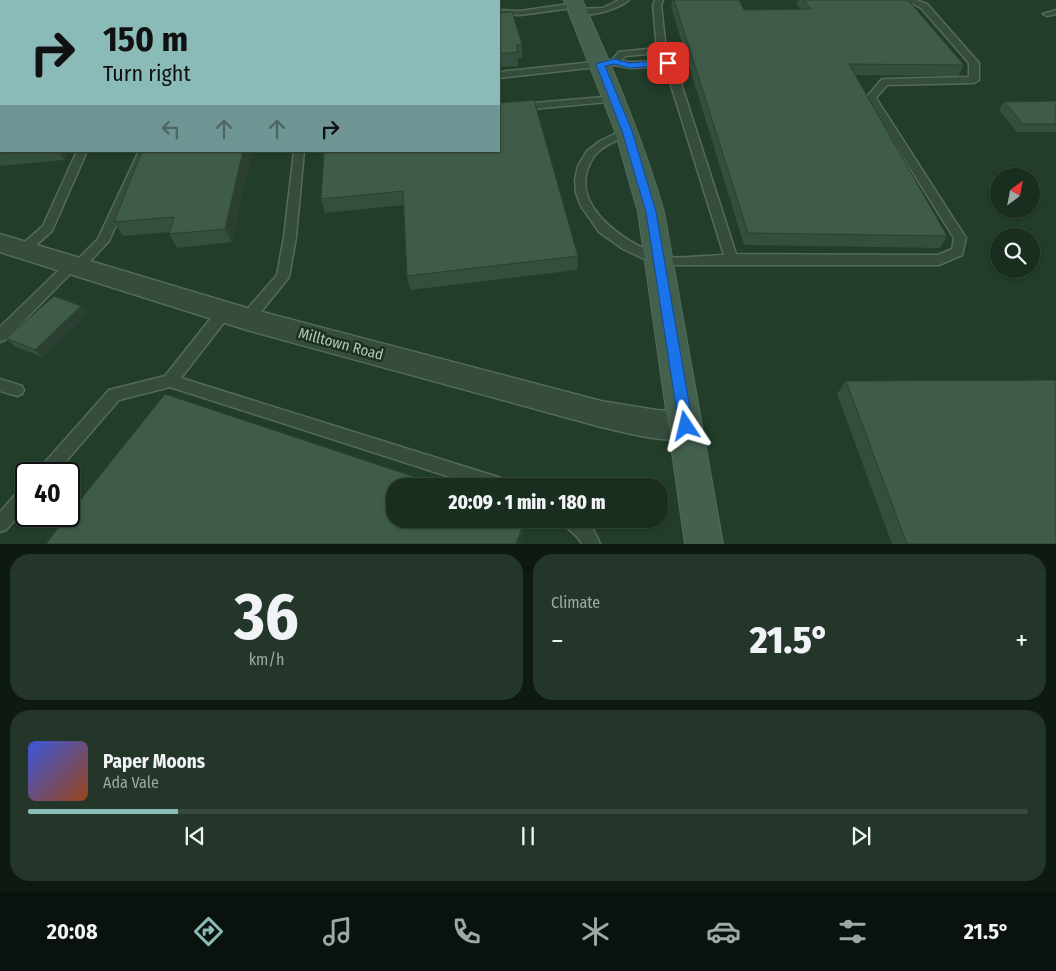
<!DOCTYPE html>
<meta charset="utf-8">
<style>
:root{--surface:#1a2e20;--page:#233629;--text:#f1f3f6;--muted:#9fa8a5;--line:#384a3e;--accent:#8bbbb9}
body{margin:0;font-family:"Fira Sans Condensed",sans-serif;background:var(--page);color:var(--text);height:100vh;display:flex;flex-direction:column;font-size:19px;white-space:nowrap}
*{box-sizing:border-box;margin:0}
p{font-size:16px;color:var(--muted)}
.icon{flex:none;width:28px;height:28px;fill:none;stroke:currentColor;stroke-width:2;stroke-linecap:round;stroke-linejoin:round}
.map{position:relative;height:544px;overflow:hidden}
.details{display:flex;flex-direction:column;gap:10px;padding:10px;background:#0e1912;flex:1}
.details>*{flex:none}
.banner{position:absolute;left:0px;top:0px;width:500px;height:152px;box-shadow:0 1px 4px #0004,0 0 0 1px var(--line);background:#8bbbb9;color:#111;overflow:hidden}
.needle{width:32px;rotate:32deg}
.tools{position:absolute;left:990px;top:168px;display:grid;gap:10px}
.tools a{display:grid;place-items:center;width:50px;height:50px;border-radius:50%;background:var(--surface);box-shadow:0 1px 4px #0004,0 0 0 1px var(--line);font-size:25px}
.speed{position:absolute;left:15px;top:462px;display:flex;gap:10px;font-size:25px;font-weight:700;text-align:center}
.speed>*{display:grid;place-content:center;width:65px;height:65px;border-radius:50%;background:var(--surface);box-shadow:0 1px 4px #0004,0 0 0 1px var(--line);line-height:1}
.speed .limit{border:2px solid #111;border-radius:8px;background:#fff;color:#111}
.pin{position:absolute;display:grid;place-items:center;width:42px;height:42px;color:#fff;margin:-21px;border-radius:10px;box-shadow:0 2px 8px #0006}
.me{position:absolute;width:55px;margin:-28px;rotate:350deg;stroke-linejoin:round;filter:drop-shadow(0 0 4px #0008)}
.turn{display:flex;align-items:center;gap:18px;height:105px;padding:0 20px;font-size:22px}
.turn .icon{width:65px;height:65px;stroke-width:2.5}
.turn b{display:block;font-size:35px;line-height:42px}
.lanes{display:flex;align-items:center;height:48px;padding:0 20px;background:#0003;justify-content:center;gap:25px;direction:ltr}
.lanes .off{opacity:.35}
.big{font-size:38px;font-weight:800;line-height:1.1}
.details .tile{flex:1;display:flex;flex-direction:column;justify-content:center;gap:8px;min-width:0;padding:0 18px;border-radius:20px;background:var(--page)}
.details .dial{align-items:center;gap:0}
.dial b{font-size:65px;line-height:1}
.song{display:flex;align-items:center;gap:15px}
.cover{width:60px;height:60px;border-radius:8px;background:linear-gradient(135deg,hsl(230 70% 55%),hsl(20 70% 35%))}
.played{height:5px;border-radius:2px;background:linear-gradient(90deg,var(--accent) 15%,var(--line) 15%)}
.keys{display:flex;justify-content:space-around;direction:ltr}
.heat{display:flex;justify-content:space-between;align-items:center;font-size:28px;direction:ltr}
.details .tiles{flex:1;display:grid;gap:10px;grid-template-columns:1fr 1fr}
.tile:last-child{grid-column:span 2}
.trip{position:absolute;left:386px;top:478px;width:282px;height:50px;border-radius:20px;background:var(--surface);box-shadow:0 1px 4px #0004,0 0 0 1px var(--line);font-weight:800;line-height:50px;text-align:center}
.menu{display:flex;height:80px;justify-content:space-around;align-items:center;background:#0a120d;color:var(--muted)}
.menu .icon{width:35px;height:35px}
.menu .active{color:var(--accent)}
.menu b{font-size:22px;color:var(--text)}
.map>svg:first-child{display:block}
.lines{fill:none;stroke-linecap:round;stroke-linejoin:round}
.lane-casing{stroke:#546b5b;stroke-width:3}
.street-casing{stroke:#546b5b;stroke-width:3}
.secondary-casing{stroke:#546b5b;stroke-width:2}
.lane{fill:#364d3d;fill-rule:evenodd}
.street{fill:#364d3d;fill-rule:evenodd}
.secondary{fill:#44604e;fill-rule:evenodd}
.wall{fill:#354f3e}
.shaded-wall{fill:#2b4032}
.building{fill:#3e5c48;stroke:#2b4032}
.route{fill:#1a73e8;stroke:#114b97}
.labels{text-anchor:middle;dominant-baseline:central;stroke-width:5;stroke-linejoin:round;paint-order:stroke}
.street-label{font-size:15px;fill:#b2c8b9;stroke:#1b3122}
</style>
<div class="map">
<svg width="1056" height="544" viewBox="0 0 1056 544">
<rect width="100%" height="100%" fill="#223d2a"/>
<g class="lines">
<defs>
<path id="lane" d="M194 0H202V1H194Z
M619 0H629C618 9 586 20 574 11L578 9 603 8Z
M655 0H663L661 5 666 50 677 71 736 254 938 255 952 249 954 238 866 98 881 80 884 79 969 77V63L921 8 905 0H916L927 4 979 63V80L974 83 887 85 876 98 966 238 962 255 939 265H655L653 263 623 249 599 232 581 206 576 193 575 180 578 166 587 151 600 141 627 128 631 129V133C619 140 603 145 595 155 561 202 625 244 663 256 674 260 709 255 724 255L665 66 630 68 615 65 499 78V72L612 60 619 52 657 48 653 5ZM659 53 663 61 630 62 621 61 625 56Z
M576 3H579V7L520 15 499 14V10L520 11Z
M0 8H1V12H0Z
M1056 10V14L1047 16 1043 14Z
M615 96 618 97V101L499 112V106Z
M77 151H87L52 231 27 253H19L17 250 19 247 43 226Z
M139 151H149L109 241 82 270H74L5 340 0 342V327L67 262H75L98 239Z
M294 151H304L296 237 289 277 252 323H242L240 319 242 315 277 275 284 237Z
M224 307 229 308 231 312 229 316 181 378 501 478 507 481 509 486H478L170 387 119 400 55 474H37L39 469 109 390 165 376 219 308Z
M0 379 22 386 24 390 22 394 17 396 0 391Z
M26 487V507L6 530 0 532V512L20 489Z
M561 519C585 517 591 521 600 544H582C577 533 565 529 561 519Z"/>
<path id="street" d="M0 234 247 308 601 401 656 410 686 412 697 416 701 426 697 436C668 446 630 433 601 427L247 330 0 252Z"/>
<path id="secondary" d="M564 0H582C613 69 643 139 664 212L723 544H685L638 212 615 131Z"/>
</defs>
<!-- lane casing -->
<use href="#lane" class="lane-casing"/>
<!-- street casing -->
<use href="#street" class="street-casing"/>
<!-- secondary casing -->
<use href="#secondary" class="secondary-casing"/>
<!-- lane -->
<use href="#lane" class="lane"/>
<!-- street -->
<use href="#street" class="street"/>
<!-- secondary -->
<use href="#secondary" class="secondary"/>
</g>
<!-- wall -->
<path class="wall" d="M672 0 744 10 800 9 796 4 798 0H908L964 65 958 76 855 75 947 236 940 248 744 245 671 7Z
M499 13 522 44V58H518V66L499 67Z
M0 75 1 151H68L64 160 0 166Z
M534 100 578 256 577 270 410 290 407 276 404 205 325 213 321 199Z
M1056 101V132H1017L999 110 1004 102Z
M142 151H252L232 242 177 248 169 234 170 232 123 236 114 222Z
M81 306 88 314 42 357 14 346 6 338Z
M846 381 1056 544H892L837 394Z"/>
<!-- shaded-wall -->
<path class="shaded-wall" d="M150 0H158V1H149Z
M58 151H68L64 160Z
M243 151H252L232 242 225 229Z
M81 306 88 314 42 357 35 350Z
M525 519H526V524L520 544H516Z"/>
<!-- building -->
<path class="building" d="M33 0H150L149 1H33Z
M674 0H739L744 10 811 9 804 0H908L964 65 849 64 947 236 748 233Z
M512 12 522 44 516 45 518 52 499 54V13Z
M0 75H1V151H0Z
M534 100 578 256 407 276 403 191 321 199 324 151H499V103Z
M1056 101V124H1023L1004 102Z
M142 151H243L225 229 169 234 174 217 114 222Z
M54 296 81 306 35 350 6 338Z
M1056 380V544H907L846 381Z
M165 394 442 486H395V519H525L516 544H46L67 516H69V514Z"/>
<!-- route -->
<path class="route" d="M614 59 630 63 668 60 672 63 668 65 630 68 614 64 605 66 632 131 656 212 693 426 691 430 686 432 681 430 679 426 646 212 622 131 596 64Z"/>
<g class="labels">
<!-- street labels -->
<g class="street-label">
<text transform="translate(341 344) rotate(15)">Milltown Road</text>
</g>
</g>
</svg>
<div class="tools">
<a><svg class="needle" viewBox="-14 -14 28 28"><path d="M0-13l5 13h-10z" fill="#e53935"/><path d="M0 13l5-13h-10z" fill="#9fa8a5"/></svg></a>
<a><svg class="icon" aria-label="search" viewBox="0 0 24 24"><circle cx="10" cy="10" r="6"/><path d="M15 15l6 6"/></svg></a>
</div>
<div class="speed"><div class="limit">40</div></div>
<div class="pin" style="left:668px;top:63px;background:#d93025"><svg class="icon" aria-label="arrive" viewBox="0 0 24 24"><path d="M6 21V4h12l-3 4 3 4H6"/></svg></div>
<svg class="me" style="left:686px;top:426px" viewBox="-20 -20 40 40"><path d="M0-17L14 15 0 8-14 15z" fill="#1a73e8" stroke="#fff" stroke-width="4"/></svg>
<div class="trip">20:09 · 1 min · 180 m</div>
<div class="banner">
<div class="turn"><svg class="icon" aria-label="right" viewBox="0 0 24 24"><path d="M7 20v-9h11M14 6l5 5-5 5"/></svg><div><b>150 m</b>Turn right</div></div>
<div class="lanes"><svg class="icon off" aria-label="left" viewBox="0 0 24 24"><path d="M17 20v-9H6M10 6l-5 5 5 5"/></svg><svg class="icon off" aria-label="ahead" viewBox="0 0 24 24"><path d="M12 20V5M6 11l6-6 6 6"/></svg><svg class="icon off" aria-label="ahead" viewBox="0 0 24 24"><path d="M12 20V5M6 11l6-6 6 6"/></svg><svg class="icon" aria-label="right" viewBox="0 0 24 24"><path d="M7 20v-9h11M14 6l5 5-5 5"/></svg></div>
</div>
</div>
<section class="details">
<div class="tiles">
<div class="tile dial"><b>36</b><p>km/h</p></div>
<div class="tile"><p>Climate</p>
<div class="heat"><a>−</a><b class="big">21.5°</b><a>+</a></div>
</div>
<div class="tile">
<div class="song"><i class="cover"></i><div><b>Paper Moons</b><p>Ada Vale</p></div></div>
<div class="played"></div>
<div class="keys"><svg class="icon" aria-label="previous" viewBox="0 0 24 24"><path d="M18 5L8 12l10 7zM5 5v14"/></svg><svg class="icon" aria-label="pause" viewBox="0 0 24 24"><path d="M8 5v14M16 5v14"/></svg><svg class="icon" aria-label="next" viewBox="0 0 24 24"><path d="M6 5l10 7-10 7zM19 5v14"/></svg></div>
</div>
</div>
</section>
<nav class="menu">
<b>20:08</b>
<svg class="icon active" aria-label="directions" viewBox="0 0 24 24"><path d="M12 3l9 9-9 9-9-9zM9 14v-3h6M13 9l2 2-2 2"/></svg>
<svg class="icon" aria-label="music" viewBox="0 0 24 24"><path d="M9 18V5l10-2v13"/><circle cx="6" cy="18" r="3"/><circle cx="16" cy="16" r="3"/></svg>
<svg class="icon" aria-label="phone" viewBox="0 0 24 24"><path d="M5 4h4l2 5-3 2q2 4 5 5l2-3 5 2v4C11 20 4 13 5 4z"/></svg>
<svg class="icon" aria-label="climate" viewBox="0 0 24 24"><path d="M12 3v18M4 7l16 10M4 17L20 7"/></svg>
<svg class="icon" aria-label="car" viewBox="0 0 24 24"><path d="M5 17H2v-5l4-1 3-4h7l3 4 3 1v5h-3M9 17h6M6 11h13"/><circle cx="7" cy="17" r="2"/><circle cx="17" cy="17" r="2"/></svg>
<svg class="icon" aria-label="filters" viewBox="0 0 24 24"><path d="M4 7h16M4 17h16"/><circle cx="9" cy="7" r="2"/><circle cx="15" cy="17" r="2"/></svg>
<b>21.5°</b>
</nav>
